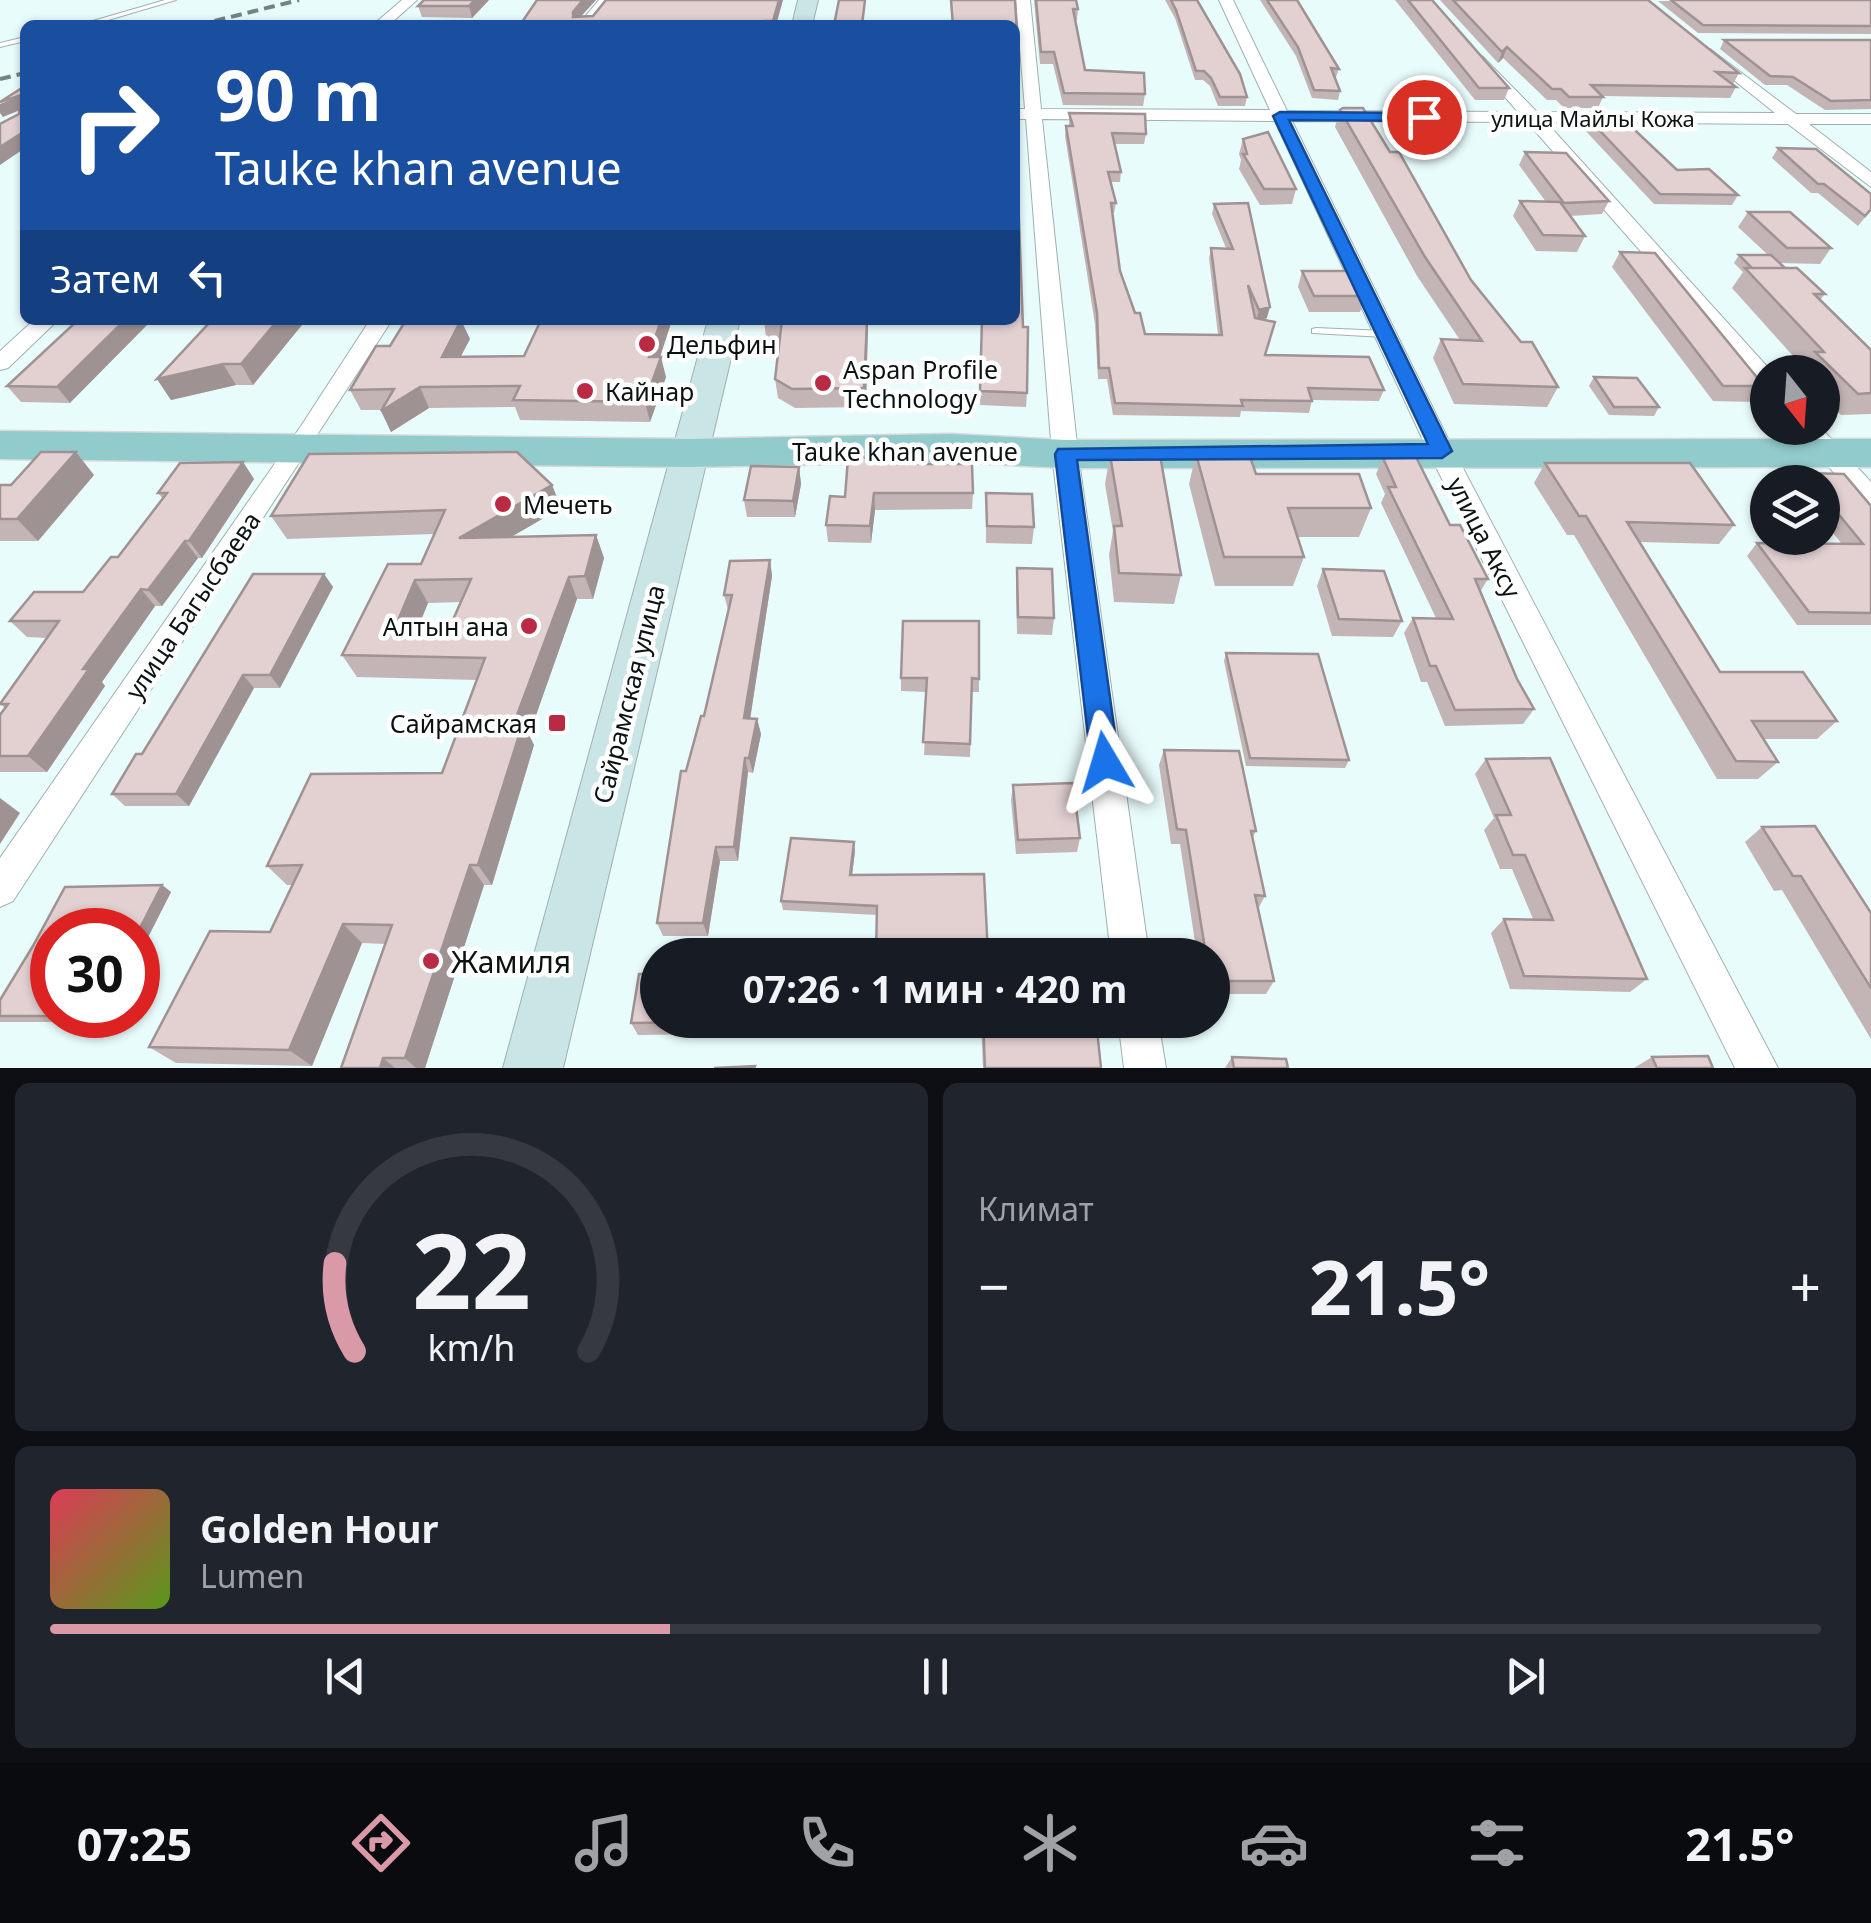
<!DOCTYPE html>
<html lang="ru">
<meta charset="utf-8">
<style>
:root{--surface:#171b24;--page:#20242c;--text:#f1f3f6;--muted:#9ea1a6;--line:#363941;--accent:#d999a6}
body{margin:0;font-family:"Noto Sans",sans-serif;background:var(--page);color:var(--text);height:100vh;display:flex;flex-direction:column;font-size:38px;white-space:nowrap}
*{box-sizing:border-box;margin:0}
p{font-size:32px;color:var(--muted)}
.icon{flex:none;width:55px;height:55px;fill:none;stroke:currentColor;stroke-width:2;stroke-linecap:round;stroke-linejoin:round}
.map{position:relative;height:1068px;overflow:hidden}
.side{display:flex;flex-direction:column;gap:15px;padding:15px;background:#0d0f14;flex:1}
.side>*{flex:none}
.hud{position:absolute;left:20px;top:20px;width:1000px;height:305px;border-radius:15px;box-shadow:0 2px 8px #0004;background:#1a4fa0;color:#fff;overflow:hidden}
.needle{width:65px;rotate:163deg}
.fabs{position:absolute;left:1750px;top:355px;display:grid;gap:20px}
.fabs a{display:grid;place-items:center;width:90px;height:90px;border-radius:50%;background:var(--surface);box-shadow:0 2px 8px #0004;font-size:50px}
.speed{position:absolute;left:30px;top:908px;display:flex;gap:20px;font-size:50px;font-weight:700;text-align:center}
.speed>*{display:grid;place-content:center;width:130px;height:130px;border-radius:50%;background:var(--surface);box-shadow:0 2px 8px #0004;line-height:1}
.speed .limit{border:15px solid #d22;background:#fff;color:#111}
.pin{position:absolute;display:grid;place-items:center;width:85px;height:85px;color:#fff;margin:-42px;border:5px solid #fff;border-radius:50%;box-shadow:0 2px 10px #0007}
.me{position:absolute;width:110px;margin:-55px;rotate:353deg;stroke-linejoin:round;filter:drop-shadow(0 0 8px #0008)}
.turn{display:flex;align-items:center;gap:35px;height:210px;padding:0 30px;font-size:45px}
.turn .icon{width:130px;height:130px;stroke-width:2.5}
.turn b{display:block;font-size:70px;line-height:85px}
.then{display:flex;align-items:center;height:95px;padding:0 30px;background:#0003;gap:20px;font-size:38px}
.big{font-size:75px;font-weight:700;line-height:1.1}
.side .widget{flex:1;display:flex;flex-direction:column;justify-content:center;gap:15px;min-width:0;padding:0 35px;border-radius:15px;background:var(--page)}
.side .dial{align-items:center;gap:0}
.dial svg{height:260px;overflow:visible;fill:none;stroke:var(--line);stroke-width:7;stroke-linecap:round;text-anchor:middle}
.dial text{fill:var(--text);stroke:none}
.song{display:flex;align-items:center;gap:30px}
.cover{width:120px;height:120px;border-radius:15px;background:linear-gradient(135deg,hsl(350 70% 55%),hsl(90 70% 35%))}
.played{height:10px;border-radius:5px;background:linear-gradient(90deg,var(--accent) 35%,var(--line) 35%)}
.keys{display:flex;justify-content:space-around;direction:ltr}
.heat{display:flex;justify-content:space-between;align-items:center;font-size:55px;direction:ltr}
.side .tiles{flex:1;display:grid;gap:15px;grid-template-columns:1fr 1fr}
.widget:last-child{grid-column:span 2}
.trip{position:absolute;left:640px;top:938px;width:590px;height:100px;border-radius:50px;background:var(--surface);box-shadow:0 2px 8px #0004;font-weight:700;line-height:100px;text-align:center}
.tabs{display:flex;height:160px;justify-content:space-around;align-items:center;background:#090b0e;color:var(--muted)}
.tabs .icon{width:70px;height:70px}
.tabs .active{color:var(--accent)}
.tabs b{font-size:45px;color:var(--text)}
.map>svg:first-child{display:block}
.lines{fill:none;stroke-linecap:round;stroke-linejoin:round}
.lane-casing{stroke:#9fb0b0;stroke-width:2}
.street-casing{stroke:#9fb0b0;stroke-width:2}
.secondary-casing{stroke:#9fb0b0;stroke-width:2}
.primary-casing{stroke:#d8d9d9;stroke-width:3}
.lane{fill:#fff;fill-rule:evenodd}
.street{fill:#fff;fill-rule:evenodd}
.secondary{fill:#c9e5e6;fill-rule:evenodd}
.primary{fill:#92cbcc;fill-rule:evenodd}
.rail{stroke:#758282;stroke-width:4;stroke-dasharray:11 6;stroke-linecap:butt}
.wall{fill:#c3b4b5;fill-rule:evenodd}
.shaded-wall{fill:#9f9293}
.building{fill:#e3d1d2;stroke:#9f9293;stroke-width:2.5;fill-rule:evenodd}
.route{fill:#1a73e8;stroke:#114b97;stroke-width:2.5}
.poi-dot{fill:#bb2a44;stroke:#fff;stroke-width:4}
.labels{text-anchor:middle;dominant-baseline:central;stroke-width:9;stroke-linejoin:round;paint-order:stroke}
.far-street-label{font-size:22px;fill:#0b1212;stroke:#fff}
.poi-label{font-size:25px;fill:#0b1212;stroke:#fff;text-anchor:start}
.street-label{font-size:25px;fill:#0b1212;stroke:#fff}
.near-poi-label{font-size:30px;fill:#0b1212;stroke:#fff;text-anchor:start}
</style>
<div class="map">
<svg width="1871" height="1068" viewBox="0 0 1871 1068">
<rect width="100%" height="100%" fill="#e9fcfc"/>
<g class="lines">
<defs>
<path id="lane" d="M165 0H176L91 25H79Z
M25 37V41L0 47V43Z
M1316 328 1385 331 1391 334 1385 337 1312 333V329Z"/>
<path id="street" d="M402 0H417L389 25H373Z
M599 0H613L593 25H578Z
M1016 0H1030L1041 109 1270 110 1219 0H1233L1287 111 1518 112 1474 61 1482 56 1537 112 1775 113 1705 57V51L1710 49 1796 114H1871V124H1809L1871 172V187L1788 124 1546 122 1772 372H1768V389L1760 387 1527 122 1292 121 1454 451 1778 1068H1735L1428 451 1275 121 1042 119 1078 454 1149 955H1111L1052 454 1026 119H1015V109H1025Z
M34 320H58L8 368 0 370V351Z
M370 320H392L13 901 0 907V858L301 426Z
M1796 428H1821L1871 482V508L1862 506Z
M1118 1020H1158L1166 1068H1124Z"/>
<path id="secondary" d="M798 0H818L812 25H792Z
M708 320H740L563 1068H503Z"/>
<path id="primary" d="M0 431 689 439 951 434 1065 440 1871 439V467L1065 468 951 462 689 467 0 459Z"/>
</defs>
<!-- lane casing -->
<use href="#lane" class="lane-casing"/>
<!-- street casing -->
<use href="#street" class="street-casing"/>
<!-- secondary casing -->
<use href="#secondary" class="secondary-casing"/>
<!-- primary casing -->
<use href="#primary" class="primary-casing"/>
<!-- lane -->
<use href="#lane" class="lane"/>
<!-- street -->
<use href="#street" class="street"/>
<!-- secondary -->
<use href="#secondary" class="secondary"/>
<!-- primary -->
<use href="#primary" class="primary"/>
<!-- rail -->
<path class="rail" d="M198 25 299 0
M0 79 25 73"/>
</g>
<!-- wall -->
<path class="wall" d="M424 0H489L472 18 422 17 418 6Z
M596 0 580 17 593 16 606 0H783L776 25H520Z
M950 0H1015L1017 63H1015V25H952Z
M1034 0H1076L1078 9 1077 20H1075L1085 70 1145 94 1143 106 1063 105 1053 64H1040Z
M1165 0H1197L1247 97 1245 106H1218L1210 86 1203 80H1195L1175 18Z
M1260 0H1297L1339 69 1336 77H1335L1340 91 1338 100 1312 98 1296 56Z
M1395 0H1432L1509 88 1504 100H1475Z
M1440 0H1648L1739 73 1733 84H1732L1736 87 1730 98 1602 96 1603 97 1598 108H1564L1556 100H1547L1503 58 1498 63Z
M1871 0V34L1698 33 1658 1Z
M1724 40H1871V109L1825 110 1787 85H1765L1720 49Z
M1340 110 1471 280 1558 387 1547 407 1454 404 1433 358 1441 339 1460 340 1417 276 1335 127Z
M1069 113 1146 134 1144 144H1115L1121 172 1120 182H1110L1116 203 1114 213H1113L1120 271 1135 313 1145 334 1218 335 1209 258 1211 248H1226L1212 214 1214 204 1267 318 1262 320 1266 355 1384 390 1379 401 1312 400 1309 413 1241 411 1240 417 1113 415 1107 379H1098L1095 324 1065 136 1066 126H1069Z
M1586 116 1677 170 1738 195 1732 205 1654 204 1581 126Z
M1243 139 1296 189 1292 204 1260 205 1239 169 1241 160 1239 154Z
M1778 148 1871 210 1858 226 1818 193H1811L1772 158Z
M1525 152 1609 201 1602 214 1570 216 1585 236 1577 252 1536 251 1513 216 1520 201 1546 202 1519 165Z
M1748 212 1831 248 1820 264 1780 263 1825 294 1820 300 1871 350V414L1841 415 1822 396V372H1799L1803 367 1732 288 1743 272 1734 263 1739 255H1768L1738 227Z
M1620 252 1764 386 1753 402 1713 401 1612 267Z
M1302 271 1365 296 1360 312H1309L1298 287Z
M78 320 70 403 21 402 7 386Z
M306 320 253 385H236L171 400 157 379Z
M541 320H672L660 357 666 377 650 422 520 420 515 407 429 408 391 432 382 410H361L350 390 390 346 470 339 460 357 524 356Z
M764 320H868L866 407 795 408 778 398 775 379 780 338H766Z
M982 320 1023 327 1027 393 1026 407 980 405Z
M1594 377 1659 407 1654 416 1609 415 1589 386Z
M1196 454 1256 474 1371 508 1359 537H1298L1304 557 1293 586H1215L1189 484Z
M1110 455 1181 575 1174 604 1114 602 1109 555 1113 531 1105 484Z
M1383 458 1450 525 1488 579 1480 592 1517 679 1534 709 1523 724 1445 726 1427 682H1421L1404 633 1413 618H1436L1381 503 1385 494 1376 474Z
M243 462 254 479 202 558H198L162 606H155L102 682 105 686 47 772H0V715L5 708 0 704 47 638 27 637 10 621 83 592 118 557 163 499 158 493Z
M1545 463 1734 525 1719 544 1639 542 1720 672 1837 721 1817 739H1763L1778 762 1758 779H1717L1574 535H1567L1534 483Z
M892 464 973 493 972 509 875 510 871 543 828 542 826 525 845 497Z
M799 467 801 484 795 517H747L744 500Z
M1806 473 1871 506V625H1797L1747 556 1757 543 1842 544 1822 520V482H1798Z
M94 475 38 541H0V485Z
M552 485 561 508 511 537 596 535 604 558 593 599H577L529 735 534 745 492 885H484L425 1068H341L386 944 362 943 312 1066 176 1063 149 1047 270 932 293 885H287L267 866 442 773 477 680 357 677 342 655 421 564 434 534 287 539 271 516ZM461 602 448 631 417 630 428 603Z
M986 493 1034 527 1032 544 986 543Z
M770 560 772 576 750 718 757 719 761 734 753 773 748 772 738 861H720L708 936H663L657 923 686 771 704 716 728 610 724 595Z
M1017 568 1054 618 1052 635 1017 634 1016 585Z
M1323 569 1402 621 1393 637 1332 636 1317 586Z
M324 574 333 587 280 688H254L189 806H125L112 794 142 754Z
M1226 653 1349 760 1345 768 1246 766 1224 661Z
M901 678 979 679V692H972L970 757 924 755 927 692 901 691Z
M1164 750 1256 831 1253 837 1265 896 1258 909 1274 981 1266 994H1212V955H1197L1180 844H1171L1159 765Z
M1486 759 1647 979 1630 992 1510 989 1491 933 1504 919H1533L1512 869H1500L1484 830 1494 818 1475 774Z
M1013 785 1080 838 1077 852 1016 854 1011 800Z
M1762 827 1871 913V1039L1782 890 1774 891 1745 842Z
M855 851 852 875 984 874 877 915 783 910 781 901Z
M162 885 171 892 141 951H138V930H52V1015H80L76 1022H0V1000L33 946 65 887Z
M713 1020 711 1034 638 1035 631 1023Z
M981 1020H1096L1101 1068H983Z
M1232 1057 1288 1068H1225Z
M1652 1057 1713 1068H1634Z"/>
<!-- shaded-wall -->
<path class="shaded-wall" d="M475 0H489L472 18 469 6Z
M583 0H596L575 23V25L573 12Z
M779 0H783L776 25H773Z
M1507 47 1503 58 1498 63 1502 52Z
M21 95 25 108 3 117 0 113V104Z
M25 131V148L0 165V147Z
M1270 307 1267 318 1256 322 1259 310Z
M125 320H152L70 403 57 387Z
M278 320H306L253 385 241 364Z
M461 320 470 339 450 377 442 357Z
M661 320H672L655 372 661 357 666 377 650 422 645 402 649 357Z
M867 320H868L866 407 864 388Z
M223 364 236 385 171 400 157 379Z
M420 387 429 408 391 432 381 411Z
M76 452 94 475 38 541 17 519Z
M243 462 254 479 202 558 189 541Z
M799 467 801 484 795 517 793 501Z
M552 485 561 508 470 561 459 538Z
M874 493 875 510 871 543 870 526Z
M596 535 604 558 593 599 585 576Z
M185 541 198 558 162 606 148 590Z
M770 560 772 576 748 733 744 718Z
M324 574 333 587 280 688 270 675Z
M569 577 577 599 529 735 534 745 492 885 478 865 514 723Z
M415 580 428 603 408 652 394 630Z
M141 589 155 606 102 682 105 686 47 772 28 756 83 669Z
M243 675 254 688 189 806 176 794Z
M757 719 761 734 753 773 749 758Z
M745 758 748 772 738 861 734 847Z
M0 798 20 813 0 844Z
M854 842 855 851 851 884 850 875Z
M716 847 720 861 708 936 703 923Z
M470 865 484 885 425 1068H416L405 1058Z
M162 885 171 892 141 951 138 949V932Z
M343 924 362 943 312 1066 289 1050Z
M66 1015H80L76 1022 65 1016Z
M706 1020H713L711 1034 705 1022Z
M383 1058 395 1068H380Z"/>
<!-- building -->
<path class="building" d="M424 0H475L469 6H418Z
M537 0H583L573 12V17L593 16 606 0H779L773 21H765V25L633 22 631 25H520Z
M839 0H865L862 25H834Z
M951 0H1015L1018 51H1015V25H953Z
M1036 0H1076L1078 9H1073L1085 70 1144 73 1145 94 1064 93 1054 52H1041Z
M1171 0H1197L1240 74 1247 97H1220L1211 78 1204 71H1196L1176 10Z
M1267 0H1297L1339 69 1331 68 1340 91 1314 90 1298 47Z
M1408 0H1432L1509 88H1479Z
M1453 0H1648L1739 73 1716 72 1736 87 1591 85 1603 97H1569L1561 89H1552L1507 47 1502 52Z
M1671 0H1871V26L1703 25Z
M1724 40H1871V100L1831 101 1793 77 1770 76Z
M25 86V131L0 147V124L19 114 21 95 0 102Z
M1343 108H1363L1390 152H1399L1471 280 1521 342H1532L1558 387 1463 384 1441 339 1482 341 1425 257 1340 110Z
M1069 113 1145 114 1146 134 1112 133 1121 172H1108L1116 203H1111L1120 271 1135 313H1140L1145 334 1222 335 1211 248 1233 249 1214 204 1248 203 1270 307 1259 310 1248 285 1255 318 1275 322 1265 355 1369 357 1384 390 1308 388 1312 401 1241 400 1243 406 1115 403 1109 368H1099L1097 313 1066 126H1073Z
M1586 116H1620L1677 170 1709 169 1738 195 1660 194Z
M1268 132 1296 189H1264L1243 154H1247L1243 139Z
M1778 148 1816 149 1871 194V209L1865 216 1824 184H1818Z
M1015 152 1017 170 1023 327H1028L1027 393 980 391 982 320H1015Z
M1525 152 1566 153 1609 201 1564 203Z
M1520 201 1560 202 1585 236 1543 235Z
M1748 212H1790L1831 248H1787Z
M1620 252 1655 253 1764 386H1723Z
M1739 255H1771L1785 268H1752Z
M1745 268H1797L1825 294H1814L1871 350V393L1858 394 1815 352H1824Z
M1302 271H1353L1365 296H1314Z
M78 320H125L57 387 7 386Z
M212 320H278L241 364H223L157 379Z
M406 320H461L442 357 524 356 541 320H661L649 357H661L645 402 513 400 520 386 420 387 381 411 394 389 350 390 376 346H390Z
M782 320H867L864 388 792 389 775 379Z
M1594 377 1637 378 1659 407H1614Z
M41 452H76L17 519H0V485H11Z
M517 452 552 485 459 538 596 535 585 576 569 577 514 723H523L478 865H470L405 1058H383L380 1068H341L392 925 343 924 289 1050 149 1047 210 931 270 932 302 865 267 866 311 774 442 773 485 658 342 655 388 564H421L445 510 271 516 309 454ZM471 579 448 631 394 630 415 580Z
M1196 454H1249L1256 474H1359L1371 508H1288L1304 557H1224Z
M1110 455H1160L1181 575 1119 573 1114 526H1122Z
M1416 457 1450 525H1460L1488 579H1475L1517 679 1534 709 1455 710 1436 666H1430L1413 618 1453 619 1388 487H1396L1383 458Z
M848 458H892V464H972L973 493H874L870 526 826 525 830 496 845 497Z
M243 462 189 541H185L148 590 141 589 83 669H89L28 756H0V715L8 704H0L59 621H10L34 592H83L111 557H118L167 493H158L180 463Z
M1545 463H1690L1734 525 1627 522 1720 672H1803L1837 721H1752L1778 762 1736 761 1586 516H1579Z
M751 466 799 467 793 501 744 500Z
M1806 473 1844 474 1871 506V613L1809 612 1757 543 1863 544 1822 494V482H1813Z
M986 493 1032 494 1034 527 987 526Z
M770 560 744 718 757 719 749 758H745L734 847H716L703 923H657L681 771H686L701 716H704L732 595H724L730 561Z
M1017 568 1052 569 1054 618 1018 617Z
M1323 569 1384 571 1402 621 1339 619Z
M253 574H324L270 675H243L176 794H112L136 754H142Z
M903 621H979V679L972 678 970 744 923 742 927 678H901Z
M1226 653 1318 654 1349 760 1250 758Z
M1164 750 1239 751 1256 831H1251L1265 896 1255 895 1274 981H1212V955H1206L1186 830 1177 829Z
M1550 758 1647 979 1524 976 1504 919 1553 920 1525 855H1513L1496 815H1511L1486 759Z
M1073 783 1080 838 1018 840 1013 785Z
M1815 826 1871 913V988L1801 876H1793L1762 827Z
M791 838 854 842 850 875 984 874 988 955H876L877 906 781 901Z
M162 885 138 932V930H52V1015H66L65 1016H0V1000L33 946 65 887Z
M639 974H658V1020H706L705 1022 631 1023Z
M983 1020H1096L1101 1068H985Z
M1708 1056 1713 1068H1657L1652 1057Z
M1232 1057 1286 1059 1288 1068H1234Z
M755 1066 754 1068H714Z"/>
<!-- route -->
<path class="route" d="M1280 112 1424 113 1431 117 1424 121 1289 120 1452 451 1442 458 1077 460 1119 762 1115 771 1105 774 1095 771 1091 762 1055 454 1058 449 1428 444 1273 116Z"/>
<!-- markers -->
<g class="poi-dot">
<circle cx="647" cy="344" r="10"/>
<circle cx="823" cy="383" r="10"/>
<circle cx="585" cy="391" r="10"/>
<circle cx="503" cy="504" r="10"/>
<circle cx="529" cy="626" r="10"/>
<rect x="547" y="713" width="20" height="20" rx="5"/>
<circle cx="431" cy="961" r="10"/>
</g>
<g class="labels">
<!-- far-street labels -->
<g class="far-street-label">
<text x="1593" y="118">улица Майлы Кожа</text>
</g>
<!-- poi labels -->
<g class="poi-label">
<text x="667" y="344">Дельфин</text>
<text x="843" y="369">Aspan Profile<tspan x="843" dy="29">Technology</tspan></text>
<text x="605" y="391">Кайнар</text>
<text x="523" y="504">Мечеть</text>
<text x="509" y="626" text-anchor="end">Алтын ана</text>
<text x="537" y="723" text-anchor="end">Сайрамская</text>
</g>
<!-- street labels -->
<g class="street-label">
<text x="905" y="451">Tauke khan avenue</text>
<text transform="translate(1485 537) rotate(63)">улица Аксу</text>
<text transform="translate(192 605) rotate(-56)">улица Багысбаева</text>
<text transform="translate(628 694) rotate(-76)">Сайрамская улица</text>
</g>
<!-- near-poi labels -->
<g class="near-poi-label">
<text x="451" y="961">Жамиля</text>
</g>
</g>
</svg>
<div class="fabs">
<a><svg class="needle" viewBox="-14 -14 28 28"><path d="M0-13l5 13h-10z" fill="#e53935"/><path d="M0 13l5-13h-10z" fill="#9ea1a6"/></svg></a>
<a><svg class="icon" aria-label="layers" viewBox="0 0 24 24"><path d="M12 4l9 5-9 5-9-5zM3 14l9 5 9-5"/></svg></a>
</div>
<div class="speed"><div class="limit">30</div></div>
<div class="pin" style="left:1424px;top:117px;background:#d93025"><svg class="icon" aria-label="arrive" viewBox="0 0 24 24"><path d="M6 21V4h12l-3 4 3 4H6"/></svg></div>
<svg class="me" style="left:1105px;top:762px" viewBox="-20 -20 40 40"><path d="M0-17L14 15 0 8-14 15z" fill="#1a73e8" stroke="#fff" stroke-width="4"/></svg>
<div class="trip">07:26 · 1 мин · 420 m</div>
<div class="hud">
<div class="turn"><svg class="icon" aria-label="right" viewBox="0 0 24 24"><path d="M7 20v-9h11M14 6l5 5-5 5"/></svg><div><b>90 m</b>Tauke khan avenue</div></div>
<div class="then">Затем<svg class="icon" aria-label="left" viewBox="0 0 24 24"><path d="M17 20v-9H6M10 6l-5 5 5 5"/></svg></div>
</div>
</div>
<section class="side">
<div class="tiles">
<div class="widget dial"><svg viewBox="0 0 100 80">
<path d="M14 69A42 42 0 1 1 86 69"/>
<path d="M14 69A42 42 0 0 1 8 42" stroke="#d999a6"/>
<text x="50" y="56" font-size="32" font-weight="700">22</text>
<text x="50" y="72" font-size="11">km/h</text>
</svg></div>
<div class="widget"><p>Климат</p>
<div class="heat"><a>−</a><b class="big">21.5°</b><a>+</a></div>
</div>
<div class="widget">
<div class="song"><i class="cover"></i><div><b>Golden Hour</b><p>Lumen</p></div></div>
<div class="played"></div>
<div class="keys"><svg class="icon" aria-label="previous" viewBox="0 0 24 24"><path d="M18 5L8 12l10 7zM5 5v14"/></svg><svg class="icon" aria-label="pause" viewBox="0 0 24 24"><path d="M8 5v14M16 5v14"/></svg><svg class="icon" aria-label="next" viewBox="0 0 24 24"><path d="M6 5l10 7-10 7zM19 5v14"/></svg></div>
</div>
</div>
</section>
<nav class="tabs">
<b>07:25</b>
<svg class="icon active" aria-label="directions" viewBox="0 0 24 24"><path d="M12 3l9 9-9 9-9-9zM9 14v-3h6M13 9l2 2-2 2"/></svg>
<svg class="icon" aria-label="music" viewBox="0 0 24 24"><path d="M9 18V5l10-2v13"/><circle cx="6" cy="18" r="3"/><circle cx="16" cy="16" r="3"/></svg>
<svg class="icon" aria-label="phone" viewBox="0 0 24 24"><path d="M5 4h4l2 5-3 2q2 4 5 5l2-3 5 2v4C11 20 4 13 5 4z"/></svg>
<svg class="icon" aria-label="climate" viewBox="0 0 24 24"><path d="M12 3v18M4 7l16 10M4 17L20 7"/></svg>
<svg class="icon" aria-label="car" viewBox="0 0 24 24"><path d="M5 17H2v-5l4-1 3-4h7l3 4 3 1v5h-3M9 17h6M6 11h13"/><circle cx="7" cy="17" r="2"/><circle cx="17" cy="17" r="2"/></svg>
<svg class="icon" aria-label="filters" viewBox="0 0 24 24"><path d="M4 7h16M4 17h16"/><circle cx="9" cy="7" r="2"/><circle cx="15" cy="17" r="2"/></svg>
<b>21.5°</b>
</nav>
